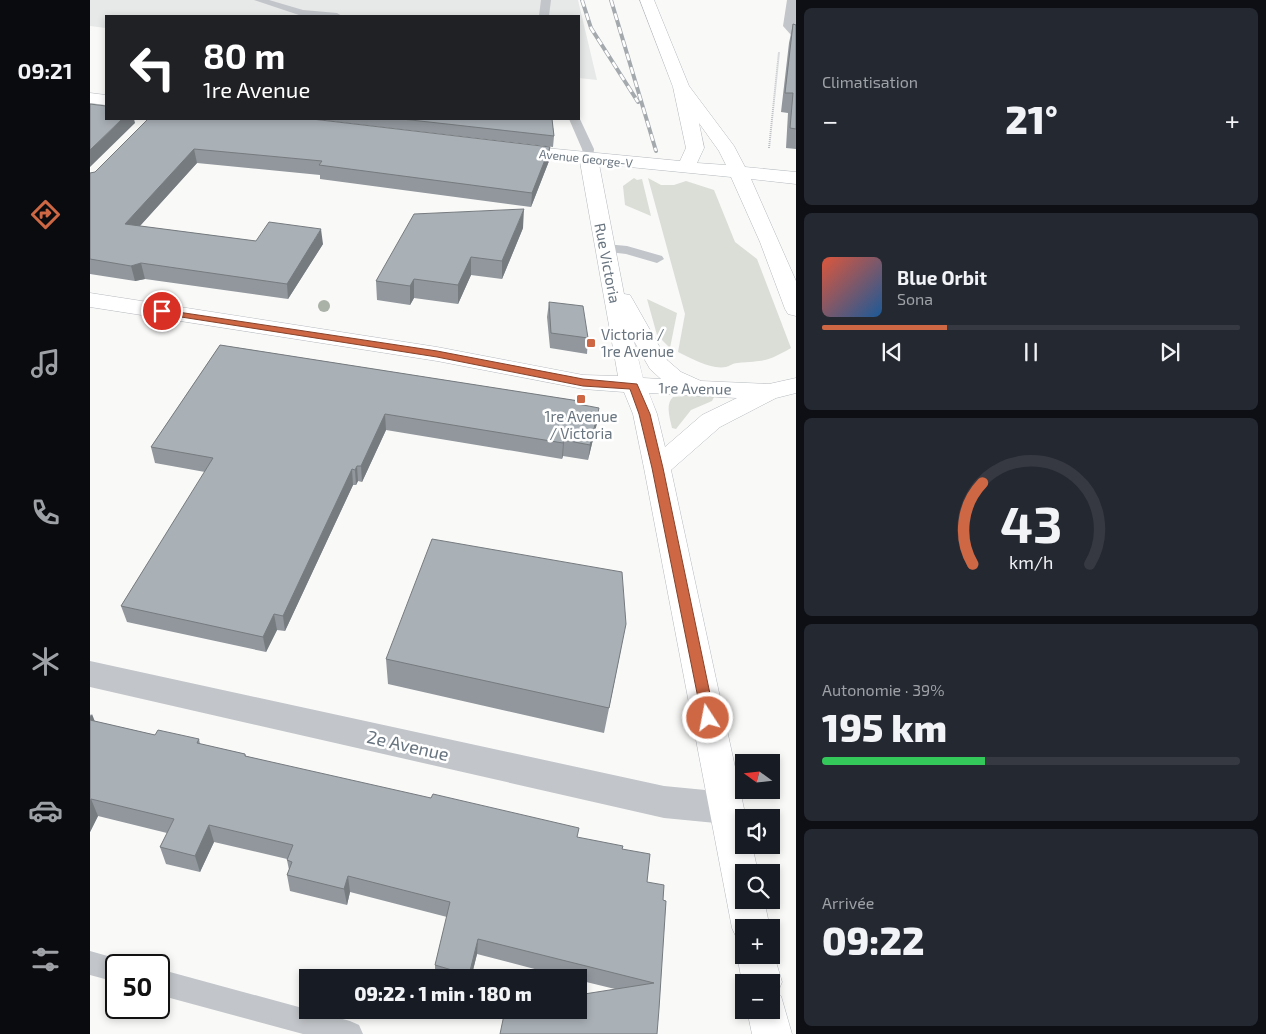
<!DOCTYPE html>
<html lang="fr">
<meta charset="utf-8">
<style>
:root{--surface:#171b24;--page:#242831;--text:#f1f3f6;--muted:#9ea1a6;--line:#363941;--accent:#cd6744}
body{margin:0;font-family:"Exo 2",sans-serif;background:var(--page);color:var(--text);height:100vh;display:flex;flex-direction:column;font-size:19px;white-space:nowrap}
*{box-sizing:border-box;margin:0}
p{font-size:16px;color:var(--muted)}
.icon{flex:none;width:28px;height:28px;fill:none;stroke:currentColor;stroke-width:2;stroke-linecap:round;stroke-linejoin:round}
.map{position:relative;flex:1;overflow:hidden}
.drawer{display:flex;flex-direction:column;gap:8px;padding:8px;background:#0d0f14;width:470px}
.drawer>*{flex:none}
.banner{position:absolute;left:15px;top:15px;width:475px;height:105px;border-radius:0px;box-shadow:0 2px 8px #0003;background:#202124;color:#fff;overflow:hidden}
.needle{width:32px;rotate:285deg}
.tools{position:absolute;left:645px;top:754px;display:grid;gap:10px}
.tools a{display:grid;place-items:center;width:45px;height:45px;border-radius:0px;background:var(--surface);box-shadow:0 2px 8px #0003;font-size:25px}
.speed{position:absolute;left:15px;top:954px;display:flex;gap:10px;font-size:25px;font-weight:700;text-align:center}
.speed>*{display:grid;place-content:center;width:65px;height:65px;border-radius:50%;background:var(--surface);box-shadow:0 2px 8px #0003;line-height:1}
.speed .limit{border:2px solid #111;border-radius:8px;background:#fff;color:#111}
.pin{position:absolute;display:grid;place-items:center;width:42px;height:42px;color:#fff;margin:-21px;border:2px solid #fff;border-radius:50%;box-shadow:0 1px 5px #0007}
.me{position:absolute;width:55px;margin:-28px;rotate:349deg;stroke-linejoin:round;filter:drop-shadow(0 0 4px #0008)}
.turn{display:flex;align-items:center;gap:18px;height:105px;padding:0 15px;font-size:22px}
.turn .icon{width:65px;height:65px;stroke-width:2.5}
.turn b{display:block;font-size:35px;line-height:42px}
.big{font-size:38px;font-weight:800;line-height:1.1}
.drawer .tile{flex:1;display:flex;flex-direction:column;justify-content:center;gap:8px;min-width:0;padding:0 18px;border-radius:8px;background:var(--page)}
.drawer .dial{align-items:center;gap:0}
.dial svg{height:130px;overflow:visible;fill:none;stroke:var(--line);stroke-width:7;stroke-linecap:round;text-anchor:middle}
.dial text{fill:var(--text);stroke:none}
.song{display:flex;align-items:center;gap:15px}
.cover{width:60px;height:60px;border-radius:8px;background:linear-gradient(135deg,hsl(10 70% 55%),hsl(210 70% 35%))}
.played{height:5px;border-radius:2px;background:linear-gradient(90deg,var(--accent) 30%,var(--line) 30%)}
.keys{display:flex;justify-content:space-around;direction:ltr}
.heat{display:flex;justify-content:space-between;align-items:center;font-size:28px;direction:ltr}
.charge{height:8px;border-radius:4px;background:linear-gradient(90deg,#34c759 39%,var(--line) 0)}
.trip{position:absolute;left:209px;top:969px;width:288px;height:50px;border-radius:0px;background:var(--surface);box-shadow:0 2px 8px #0003;font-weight:800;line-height:50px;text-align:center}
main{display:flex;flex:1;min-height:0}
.dock{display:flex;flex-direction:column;width:90px;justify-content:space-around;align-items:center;background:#090b0e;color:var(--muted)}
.dock .icon{width:35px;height:35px}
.dock .selected{color:var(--accent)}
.dock b{font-size:22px;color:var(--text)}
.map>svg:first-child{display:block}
.built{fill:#e7e8e8}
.green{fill:#daded7}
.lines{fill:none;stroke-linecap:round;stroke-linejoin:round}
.secondary-casing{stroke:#b5b9bd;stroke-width:1}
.path{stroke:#babdc0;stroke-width:2;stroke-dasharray:1 1;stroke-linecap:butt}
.lane{fill:#c2c5c9;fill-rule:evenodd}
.street{fill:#c2c5c9;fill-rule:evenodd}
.secondary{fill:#fff;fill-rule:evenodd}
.rail-casing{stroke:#a4a9ae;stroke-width:4}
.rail{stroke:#fff;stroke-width:2.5;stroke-dasharray:7;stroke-linecap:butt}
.tree{fill:#aab2a8}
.wall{fill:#91979d}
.shaded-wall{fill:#767b7f}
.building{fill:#a9b0b6;stroke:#767b7f}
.route{fill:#cd6744;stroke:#85432c}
.poi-dot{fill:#cd6744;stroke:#fff;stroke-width:2}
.labels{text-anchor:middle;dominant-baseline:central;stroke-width:5;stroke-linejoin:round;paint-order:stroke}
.far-street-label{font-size:12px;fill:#68747f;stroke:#fff}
.street-label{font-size:15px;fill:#68747f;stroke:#fff}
.poi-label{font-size:15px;fill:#68747f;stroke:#fff;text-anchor:start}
.near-street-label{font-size:18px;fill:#68747f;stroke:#fff}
</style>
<main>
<nav class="dock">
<b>09:21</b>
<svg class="icon selected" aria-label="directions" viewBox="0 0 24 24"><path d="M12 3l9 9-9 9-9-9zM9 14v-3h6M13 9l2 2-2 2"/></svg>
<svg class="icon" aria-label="music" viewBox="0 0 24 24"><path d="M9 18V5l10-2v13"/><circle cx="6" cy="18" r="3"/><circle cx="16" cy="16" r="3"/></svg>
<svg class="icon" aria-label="phone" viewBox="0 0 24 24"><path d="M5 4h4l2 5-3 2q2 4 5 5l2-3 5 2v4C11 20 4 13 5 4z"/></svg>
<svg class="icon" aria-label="climate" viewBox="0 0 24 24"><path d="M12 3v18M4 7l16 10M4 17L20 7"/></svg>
<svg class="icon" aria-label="car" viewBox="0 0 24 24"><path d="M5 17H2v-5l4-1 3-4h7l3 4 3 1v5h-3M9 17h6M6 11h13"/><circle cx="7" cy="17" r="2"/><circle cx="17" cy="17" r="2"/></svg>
<svg class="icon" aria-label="filters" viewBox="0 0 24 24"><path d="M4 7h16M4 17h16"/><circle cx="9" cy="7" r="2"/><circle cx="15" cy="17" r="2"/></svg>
</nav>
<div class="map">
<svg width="706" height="1034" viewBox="0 0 706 1034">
<rect width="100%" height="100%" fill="#f9f9f8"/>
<!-- built -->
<path class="built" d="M0 0H488L507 80 489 78V16H16V28L0 26Z"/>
<!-- green -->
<path class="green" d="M544 178 547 180 552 179 561 216 535 205 533 186Z
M558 178 571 185H584L596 181 624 190 645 242 667 259 701 348C675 363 675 360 647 363 643 363 640 366 636 367 621 370 601 358 588 352L595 314Z
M557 299 587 313 580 348 567 335Z
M618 394 624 397 622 401 601 410 586 429 582 428C580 418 575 405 583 397Z"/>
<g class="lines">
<defs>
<path id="secondary" d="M550 0H564L599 86 644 146 655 167 706 172V184L661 179 706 281V316L698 314 695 309 670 242 641 177 509 164 534 294 540 295 543 300 577 360 591 372 611 381 679 384 706 378V393L686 398 630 427 581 470 656 818H654V845H662L668 872H654V900H674L680 928H654V955H681V945L692 982 687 994 691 996 702 1034H662L657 1010H681V982H654V985L652 982 647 955 652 943 648 941 642 928 554 468 543 414 534 392 493 389 347 361 0 307V293L347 347 493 375 528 376 490 162 424 155 418 154 415 150 418 146 424 145 590 161 596 148 583 87ZM609 123 629 151 636 165 607 163 614 148ZM544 341 560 369 571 379 553 378ZM559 393 647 398 612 415 575 447 567 414Z
M0 93 16 95V105L0 103Z"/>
</defs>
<!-- secondary casing -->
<use href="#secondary" class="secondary-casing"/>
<!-- path -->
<path class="path" d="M679 148 689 52"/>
<!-- lane -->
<path class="lane" d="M164 0H179L213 10 247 13 252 16H212Z
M451 0H461L459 16H449Z
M489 117 504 149 503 161H495L492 149 479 119H489Z
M516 244 537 246 572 256 574 259 567 263 536 254 511 251 509 248Z
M0 951 35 961 36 965H26V982L0 975Z
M69 969 260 1021 269 1025 273 1034H213L69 995Z"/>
<!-- street -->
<path class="street" d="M697 0H706V37L701 35 693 26Z
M0 661 574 786 636 792 648 797 653 808 648 819 636 824 574 818 0 687Z"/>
<!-- secondary -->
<use href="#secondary" class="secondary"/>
<defs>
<path id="rail" d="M492 0 501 28 548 102
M521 0 566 151"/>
</defs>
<!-- rail casing -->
<use href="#rail" class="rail-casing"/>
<!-- rail -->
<use href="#rail" class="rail"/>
</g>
<!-- trees -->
<circle class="tree" cx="234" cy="306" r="6"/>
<!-- wall -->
<path class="wall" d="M703 24 706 25V149L696 148 698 113 691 112 699 43Z
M58 119 459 161 441 207 230 179V175L107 163 50 226 166 241 233 244 198 299 55 279 45 281 0 274V173L5 172Z
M222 119H462L464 136 463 147Z
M433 228 412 279 381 275 368 304 324 298 320 305 287 300 286 281Z
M459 302 498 338 497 354 460 348 457 317Z
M130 345 489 401 488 404 507 423 498 460 473 456 472 459 296 430 272 482 268 481 266 485H263L195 631 187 630 176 652 37 622 31 606 115 472 65 463 61 447Z
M531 649 514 733 298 684 296 659Z
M0 714 4 721 65 735 109 739 110 744 155 754 156 756 532 849 557 882 573 900 569 1009 525 989 488 980V978H479L387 954 381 978H345V965L357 917 260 892 257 905 200 891 197 875 199 870 197 860V859L124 842 110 872 76 864 70 847 77 833 8 816 0 832Z"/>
<!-- shaded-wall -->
<path class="shaded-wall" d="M32 119H44L45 123 0 167V150Z
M460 147 459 161 441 207 442 193Z
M104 149 107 163 38 239 35 224Z
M434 209 433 228 412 279V261Z
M231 229 233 244 198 299 197 284Z
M381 257V275L368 304V285Z
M51 263 55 279 45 281 41 266Z
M324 279V298L320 305V286Z
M509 408 507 423 498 460 500 445Z
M295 414 296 430 272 482 271 466Z
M474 440 473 456 472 459 473 443Z
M267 466 268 481 266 485 265 470Z
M262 469 263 485 195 631 193 616Z
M184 614 187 630 176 652 173 637Z
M2 714 9 732 0 722V717Z
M1 799 8 816 0 832V801Z
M119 825 124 842 110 872 105 856Z
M258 876 260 892 257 905 254 889Z
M388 939 387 954 381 978H379Z"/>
<!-- building -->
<path class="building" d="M703 24 706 25V129L700 128 703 93H695Z
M0 104 16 106V119H32L0 150Z
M58 119H222L460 147 442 193 229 165 232 161 104 149 35 224 166 241 179 222 231 229 197 284 51 263 41 266 0 259V173L5 172Z
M312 119H462L464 136Z
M434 209 412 261 381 257 368 285 324 279 320 286 286 281 324 214Z
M459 302 493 306 498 338 461 333Z
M130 345 489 401 488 404 509 408 500 445 474 440 473 443 295 414 271 466H267L265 470 262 469 193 616 184 614 173 637 31 606 123 458 61 447Z
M342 539 532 572 536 624 519 708 296 659Z
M0 720 65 735 68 730 109 739 107 743 155 754V756L341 798 343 794 489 828 487 837 533 846 532 849 560 854 557 882 574 885 573 900 576 901 569 1009 567 1034H410L415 1010H488V995L564 983 388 939 379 975 345 965 360 902 258 876 254 889 197 875 202 862 197 860 203 845 119 825 105 856 70 847 84 819 1 799 0 801Z"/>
<!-- route -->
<path class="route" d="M68 309 347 351 493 379 547 384 560 414 573 468 625 718 623 722H614L612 718 562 468 549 414 540 389 493 386 347 357 72 314 67 311Z"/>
<!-- markers -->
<g class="poi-dot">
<rect x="496" y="338" width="10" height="10" rx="2.5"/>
<rect x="486" y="394" width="10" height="10" rx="2.5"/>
</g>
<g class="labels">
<!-- far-street labels -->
<g class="far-street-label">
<text transform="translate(496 158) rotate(6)">Avenue George-V</text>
</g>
<!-- street labels -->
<g class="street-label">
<text transform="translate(518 263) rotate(79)">Rue Victoria</text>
<text transform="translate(605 388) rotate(1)">1re Avenue</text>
</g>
<!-- poi labels -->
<g class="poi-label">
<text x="511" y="334">Victoria /<tspan x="511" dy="17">1re Avenue</tspan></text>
<text x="491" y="416" text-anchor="middle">1re Avenue<tspan x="491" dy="17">/ Victoria</tspan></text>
</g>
<!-- near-street labels -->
<g class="near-street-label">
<text transform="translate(318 745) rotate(13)">2e Avenue</text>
</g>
</g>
</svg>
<div class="tools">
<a><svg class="needle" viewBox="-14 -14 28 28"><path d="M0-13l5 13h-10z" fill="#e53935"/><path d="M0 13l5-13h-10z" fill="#9ea1a6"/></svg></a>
<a><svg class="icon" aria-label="sound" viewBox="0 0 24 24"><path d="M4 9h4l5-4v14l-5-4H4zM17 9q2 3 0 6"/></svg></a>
<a><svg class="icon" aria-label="search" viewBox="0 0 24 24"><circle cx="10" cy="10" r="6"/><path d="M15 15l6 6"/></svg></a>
<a>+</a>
<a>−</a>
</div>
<div class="speed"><div class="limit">50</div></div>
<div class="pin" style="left:72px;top:311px;background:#d93025"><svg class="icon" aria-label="arrive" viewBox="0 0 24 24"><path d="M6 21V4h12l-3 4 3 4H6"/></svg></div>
<svg class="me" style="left:618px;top:718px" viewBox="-20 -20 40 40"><circle r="17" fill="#cd6744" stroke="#fff" stroke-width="3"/><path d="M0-11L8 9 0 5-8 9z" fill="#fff"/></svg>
<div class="trip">09:22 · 1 min · 180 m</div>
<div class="banner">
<div class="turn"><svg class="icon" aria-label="left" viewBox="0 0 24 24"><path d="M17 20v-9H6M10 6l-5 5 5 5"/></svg><div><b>80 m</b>1re Avenue</div></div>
</div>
</div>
<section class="drawer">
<div class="tile"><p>Climatisation</p>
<div class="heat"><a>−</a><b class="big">21°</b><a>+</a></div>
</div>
<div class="tile">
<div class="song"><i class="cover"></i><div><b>Blue Orbit</b><p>Sona</p></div></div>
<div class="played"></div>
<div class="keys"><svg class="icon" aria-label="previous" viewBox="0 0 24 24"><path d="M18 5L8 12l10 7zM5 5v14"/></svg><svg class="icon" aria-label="pause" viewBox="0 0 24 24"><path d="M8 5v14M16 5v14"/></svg><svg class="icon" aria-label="next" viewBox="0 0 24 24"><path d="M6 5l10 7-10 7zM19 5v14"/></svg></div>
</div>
<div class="tile dial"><svg viewBox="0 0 100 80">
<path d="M14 69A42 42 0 1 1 86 69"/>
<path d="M14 69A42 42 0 0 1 20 19" stroke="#cd6744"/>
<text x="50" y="56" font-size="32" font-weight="700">43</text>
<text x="50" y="72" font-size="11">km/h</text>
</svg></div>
<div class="tile"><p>Autonomie · 39%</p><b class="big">195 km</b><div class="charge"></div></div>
<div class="tile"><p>Arrivée</p><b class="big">09:22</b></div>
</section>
</main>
